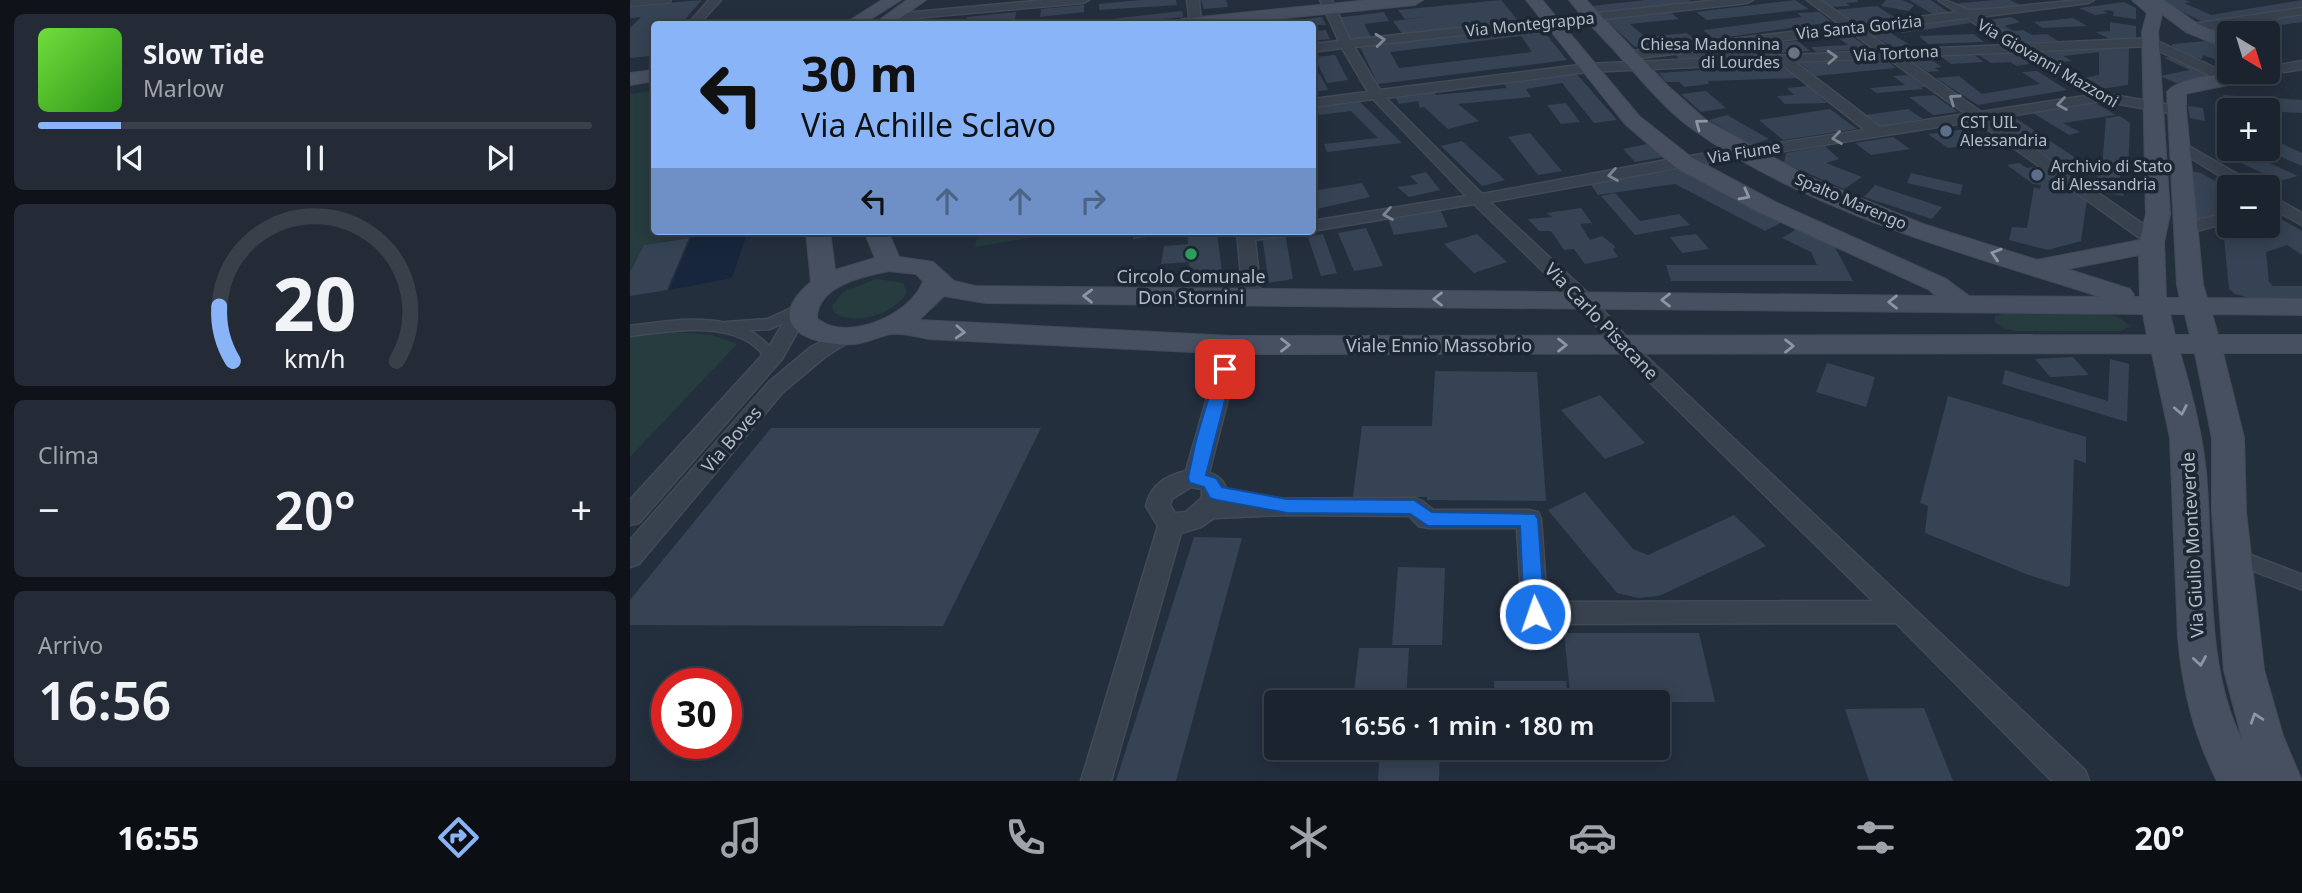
<!DOCTYPE html>
<html lang="it">
<meta charset="utf-8">
<style>
:root{--surface:#1b232e;--page:#242b36;--text:#f1f3f6;--muted:#a0a4aa;--line:#39404a;--accent:#8ab4f8}
body{margin:0;font-family:"Noto Sans",sans-serif;background:var(--page);color:var(--text);height:100vh;display:flex;flex-direction:column;font-size:26px;white-space:nowrap}
*{box-sizing:border-box;margin:0}
p{font-size:23px;color:var(--muted)}
.icon{flex:none;width:38px;height:38px;fill:none;stroke:currentColor;stroke-width:2;stroke-linecap:round;stroke-linejoin:round}
.map{position:relative;flex:1;overflow:hidden}
.drawer{display:flex;flex-direction:column;gap:14px;padding:14px;background:#0f1319;width:630px}
.drawer>*{flex:none}
.banner{position:absolute;left:21px;top:21px;width:665px;height:214px;border-radius:7px;box-shadow:0 4px 18px #0003,0 0 0 2px var(--line);background:#8ab4f8;color:#111;overflow:hidden}
.needle{width:46px;rotate:142deg}
.controls{position:absolute;left:1587px;top:21px;display:grid;gap:14px}
.controls a{display:grid;place-items:center;width:63px;height:63px;border-radius:7px;background:var(--surface);box-shadow:0 4px 18px #0003,0 0 0 2px var(--line);font-size:35px}
.speed{position:absolute;left:21px;top:668px;display:flex;gap:14px;font-size:35px;font-weight:700;text-align:center}
.speed>*{display:grid;place-content:center;width:91px;height:91px;border-radius:50%;background:var(--surface);box-shadow:0 4px 18px #0003,0 0 0 2px var(--line);line-height:1}
.speed .limit{border:10px solid #d22;background:#fff;color:#111}
.pin{position:absolute;display:grid;place-items:center;width:60px;height:60px;color:#fff;margin:-30px;border-radius:14px;box-shadow:0 4px 10px #0006}
.me{position:absolute;width:77px;margin:-38px;rotate:357deg;stroke-linejoin:round;filter:drop-shadow(0 0 5px #0008)}
.turn{display:flex;align-items:center;gap:24px;height:147px;padding:0 35px;font-size:32px}
.turn .icon{width:91px;height:91px;stroke-width:2.5}
.turn b{display:block;font-size:49px;line-height:60px}
.lanes{display:flex;align-items:center;height:66px;padding:0 35px;background:#0003;justify-content:center;gap:35px;direction:ltr}
.lanes .off{opacity:.35}
.big{font-size:52px;font-weight:600;line-height:1.1}
.drawer .tile{flex:1;display:flex;flex-direction:column;justify-content:center;gap:10px;min-width:0;padding:0 24px;border-radius:10px;background:var(--page)}
.drawer .dial{align-items:center;gap:0}
.dial svg{height:182px;overflow:visible;fill:none;stroke:var(--line);stroke-width:7;stroke-linecap:round;text-anchor:middle}
.dial text{fill:var(--text);stroke:none}
.song{display:flex;align-items:center;gap:21px}
.cover{width:84px;height:84px;border-radius:10px;background:linear-gradient(135deg,hsl(100 70% 55%),hsl(110 70% 35%))}
.played{height:7px;border-radius:4px;background:linear-gradient(90deg,var(--accent) 15%,var(--line) 15%)}
.keys{display:flex;justify-content:space-around;direction:ltr}
.heat{display:flex;justify-content:space-between;align-items:center;font-size:38px;direction:ltr}
.trip{position:absolute;left:634px;top:690px;width:406px;height:70px;border-radius:7px;background:var(--surface);box-shadow:0 4px 18px #0003,0 0 0 2px var(--line);font-weight:600;line-height:70px;text-align:center}
.tabs{display:flex;height:112px;justify-content:space-around;align-items:center;background:#0b0e12;color:var(--muted)}
.tabs .icon{width:49px;height:49px}
.tabs .on{color:var(--accent)}
.tabs b{font-size:32px;color:var(--text)}
main{display:flex;flex:1;min-height:0}
.map>svg:first-child{display:block}
.green{fill:#263c3f}
.water{fill:#17263c}
.building{fill:#364354;fill-rule:evenodd}
.lines{fill:none;stroke-linecap:round;stroke-linejoin:round}
.lane-far2-casing{stroke:#414a57;stroke-width:8}
.lane-far1-casing{stroke:#414a57;stroke-width:13}
.lane-casing{stroke:#414a57;stroke-width:17}
.street-casing{stroke:#414a57;stroke-width:3}
.secondary-casing{stroke:#414a57;stroke-width:2}
.lane-far2{stroke:#38414e;stroke-width:6}
.lane-far1{stroke:#38414e;stroke-width:10}
.lane{stroke:#38414e;stroke-width:14}
.street{fill:#38414e;fill-rule:evenodd}
.secondary{fill:#465061;fill-rule:evenodd}
.oneway{stroke:#7c8592}
.oneway2{stroke:#8e96a5}
.route{fill:#1a73e8;stroke:#114b97;stroke-width:2}
.worship-dot{fill:#6b7280;stroke:#1d2633;stroke-width:2.5}
.service-dot{fill:#5c6f8a;stroke:#1d2633;stroke-width:2.5}
.leisure-dot{fill:#2e9e5b;stroke:#1d2633;stroke-width:2.5}
.labels{text-anchor:middle;dominant-baseline:central;stroke-width:7;stroke-linejoin:round;paint-order:stroke}
.far-street-label{font-size:16px;fill:#b4bcc9;stroke:#1d2633}
.far-poi-label{font-size:16px;fill:#b4bcc9;stroke:#1d2633;text-anchor:start}
.poi-label{font-size:18px;fill:#b4bcc9;stroke:#1d2633}
.street-label{font-size:18px;fill:#b4bcc9;stroke:#1d2633}
</style>
<main>
<section class="drawer">
<div class="tile">
<div class="song"><i class="cover"></i><div><b>Slow Tide</b><p>Marlow</p></div></div>
<div class="played"></div>
<div class="keys"><svg class="icon" aria-label="previous" viewBox="0 0 24 24"><path d="M18 5L8 12l10 7zM5 5v14"/></svg><svg class="icon" aria-label="pause" viewBox="0 0 24 24"><path d="M8 5v14M16 5v14"/></svg><svg class="icon" aria-label="next" viewBox="0 0 24 24"><path d="M6 5l10 7-10 7zM19 5v14"/></svg></div>
</div>
<div class="tile dial"><svg viewBox="0 0 100 80">
<path d="M14 69A42 42 0 1 1 86 69"/>
<path d="M14 69A42 42 0 0 1 8 45" stroke="#8ab4f8"/>
<text x="50" y="56" font-size="32" font-weight="700">20</text>
<text x="50" y="72" font-size="11">km/h</text>
</svg></div>
<div class="tile"><p>Clima</p>
<div class="heat"><a>−</a><b class="big">20°</b><a>+</a></div>
</div>
<div class="tile"><p>Arrivo</p><b class="big">16:56</b></div>
</section>
<div class="map">
<svg width="1672" height="781" viewBox="0 0 1672 781">
<rect width="100%" height="100%" fill="#242f3e"/>
<!-- green -->
<path class="green" d="M24 91V231H100L14 245 0 272V94Z
M348 231H441L345 247Z
M246 279 273 283 277 292C265 314 224 327 204 312L202 306 213 292Z
M1373 314H1476L1488 317 1500 326 1491 331H1386L1374 328 1365 322V316Z
M33 331 82 335 107 344 0 457V336Z"/>
<!-- water -->
<path class="water" d="M100 231H118L102 278 39 290 61 238Z"/>
<!-- building -->
<path class="building" d="M72 0 51 24H24V53L21 56 0 58V28L11 17 0 18V6Z
M511 0H546L547 5 469 10V4Z
M571 0H596L598 7 574 9Z
M871 0 890 23 773 35 763 21 795 17 775 19 768 10Z
M1015 0H1059L1062 2 969 13 962 6Z
M1165 0 1179 9 1077 20 1066 12Z
M1189 0H1227L1228 2 1216 3 1220 6 1201 7Z
M1256 0H1272L1284 5 1279 11 1251 6Z
M1279 0H1301L1321 14 1304 15Z
M1364 0H1380L1393 6 1338 13 1322 4Z
M1528 0H1555L1561 2 1554 3 1581 15 1672 0V9L1579 25Z
M1494 2 1506 8V19L1483 16 1484 12 1479 10 1473 11 1478 13 1465 15 1449 8Z
M454 5V12L410 17 411 9Z
M1247 6 1269 20 1227 24 1204 10Z
M552 11 553 17 486 24H437Z
M1039 11 1049 19 1000 24 1015 37 1057 33 1065 40 1005 47 975 19Z
M386 12 385 19 335 24 337 17Z
M754 12 759 21 734 24 743 40 719 42 705 18Z
M1189 12 1202 22 1084 39 1073 30 1172 17 1167 13Z
M1672 14V22L1651 25 1645 23 1612 28 1623 33H1611L1597 26Z
M692 17 696 25 640 24V23Z
M1329 17 1341 23 1272 33 1261 26Z
M1381 17 1390 22 1374 26 1384 31 1393 30 1402 35 1417 34 1428 41 1394 43 1349 21Z
M1443 18 1457 26 1412 28 1404 22Z
M1480 22 1506 26V38L1481 40 1466 32 1480 31Z
M908 24 937 60 748 84 729 45ZM891 36 902 52 769 68 760 52Z
M1254 29 1280 45 1262 47 1236 31Z
M696 30 700 39 682 41V31Z
M1217 33 1241 49 1186 52 1181 47 1218 45 1203 34Z
M1344 34 1354 42 1298 44 1289 36Z
M1168 41 1180 51 1150 53 1139 43Z
M1576 41 1600 51V65L1573 55 1572 59 1544 51 1542 44Z
M1109 45 1119 50 1136 47 1144 54 1050 60 1044 53Z
M1492 45 1499 48 1498 85 1471 89 1449 79 1469 75V52L1433 56 1442 61 1427 63 1403 50Z
M1342 53 1354 62 1321 64 1309 55Z
M1385 53 1403 63 1387 66 1380 62 1361 63 1349 55Z
M705 55 718 80 697 83 684 57Z
M1297 57 1312 67 1304 68 1310 71 1298 72 1278 59Z
M1540 57 1566 68 1583 75 1546 83 1530 76 1560 70 1534 58Z
M1255 59 1266 68 1185 76 1170 63Z
M1150 65 1167 78 1079 81 1078 84 1055 87 1049 82H1036L1029 73Z
M1407 71 1437 90 1348 105 1306 78 1329 76 1352 94 1410 84 1392 72Z
M945 72 987 120 964 123 932 83 896 89 901 97 828 104 849 121 818 129 794 107 790 108 788 101 769 104 764 95 802 90 806 95 877 88 871 81Z
M690 74 698 90 682 92V75Z
M1278 75 1295 87H1291L1293 89 1246 93 1240 88 1275 85 1263 76Z
M1178 86 1197 103 1155 104 1147 96 1164 95 1157 88Z
M1076 91 1096 108 1071 112 1051 94Z
M1304 95 1328 112 1303 115 1279 97Z
M1593 95 1672 100V113L1609 110Z
M730 102 772 143 697 152 694 144 748 138 721 111 689 115 686 107Z
M936 103 950 122 931 124 917 105Z
M1465 103 1486 115 1433 123 1450 132 1439 135 1403 113Z
M1558 106 1573 108 1575 121 1560 118Z
M1200 109 1227 129 1153 140 1129 120Z
M1278 109 1293 119 1250 126 1235 115Z
M1097 115 1139 139 1121 145 1079 120Z
M1490 116 1500 123 1498 173 1489 171 1494 196 1469 192 1466 167 1472 168 1476 118Z
M1387 119 1452 162 1430 165 1366 122Z
M1337 129 1357 143 1318 148 1298 134Z
M900 133 932 171 908 175 878 137Z
M1263 137 1280 149 1241 155 1225 143Z
M1638 137 1672 153V166L1638 151Z
M832 141 875 180 852 186 811 146Z
M1595 142 1600 144V149H1609L1668 176 1649 181 1586 151V144Z
M1017 144 1033 157 1005 162 993 149Z
M1195 146 1209 159 1196 163 1232 177 1214 189 1154 163 1156 153Z
M1389 163 1397 168 1410 166 1457 200 1451 241 1418 250 1379 240 1382 227 1397 228 1404 187 1410 189 1411 185 1403 184 1377 165Z
M1054 169 1156 220 1135 231 1045 184 968 195 959 182Z
M1554 170 1571 173 1592 185 1597 216 1576 222 1559 218Z
M796 172 810 190 779 197 767 187 788 184 780 176Z
M1281 173 1333 185 1330 195 1277 183Z
M732 183 740 197 682 210V191Z
M1245 185 1312 207 1302 219 1234 197Z
M985 193 1010 221 1049 214 1060 225 1005 235 971 196Z
M951 208 962 223 950 224 960 240 972 236 986 247 983 249 988 257 955 264 944 249 934 250 921 231H909L898 219 923 217 916 213Z
M810 209 818 227 764 235 757 216Z
M1651 219 1672 231V255L1657 245 1636 252 1639 282 1643 286H1672V298H1620L1605 294 1599 289 1594 238 1638 226Z
M1170 227 1202 242 1223 281H1041L1036 265H1187L1181 252 1152 238Z
M736 228 753 266 724 271 708 233Z
M503 231H547L548 233 503 239Z
M557 231H587L592 272 560 276 559 262 531 264 534 246 558 244Z
M655 233 663 279 639 283 632 236Z
M693 234 707 273 691 276 678 237Z
M847 234 877 262 844 273 814 244Z
M1066 234 1079 249 1052 253 1040 237Z
M59 238 37 290 0 296V272L14 245Z
M1443 357 1459 375 1420 377 1405 359Z
M1480 359 1499 364 1497 422 1372 384 1375 370 1478 401Z
M1197 363 1245 377 1236 407 1186 392Z
M805 371 907 372 916 501 797 500V497H723L732 426H802Z
M970 395 1015 443 975 459 931 410Z
M1318 396 1456 437V463L1444 459 1440 585 1437 587 1396 574 1295 533 1298 506 1290 503Z
M141 428H411L313 626 0 625V600Z
M955 492 1003 549 1018 555 1104 515 1136 546 1029 596 1008 598 987 593 918 510Z
M564 537 612 538 546 781H486Z
M768 567 815 568 812 645H762Z
M934 633H1069L1085 702H941Z
M729 648H779L776 702H723Z
M864 681H936L938 702H865Z
M1294 708 1323 781H1239L1215 709Z
M750 747H810L809 781H748Z"/>
<g class="lines">
<defs>
<path id="lane-far2" d="M0 3 38 0"/>
<path id="lane-far1" d="M96 327 139 324 167 311
M0 331C42 325 110 314 138 353L134 363"/>
<path id="lane" d="M1609 558 1672 582"/>
<path id="street" d="M79 0H91L69 24H58Z
M416 0H459L453 3 263 20 257 17 263 14Z
M557 0H569L571 24H560Z
M690 0H702L720 40 1087 0H1123L1117 3 724 47 750 90 957 64 1247 51 1221 32 1002 59 996 55 1002 51 1212 26 1177 0H1190L1226 25 1327 12 1308 0C1325 0 1333 11 1344 10 1384 9 1423 0 1464 0L1458 3 1349 17 1395 44 1521 38 1603 76V82H1593L1519 46 1407 51 1478 94 1546 106 1553 110 1546 114 1472 101 1361 119 1526 233 1529 237 1520 242 1514 241 1346 121 1053 167 860 202 961 296 1000 341 1455 770 1459 781H1422L1266 623 905 624 896 621 892 613 887 528H798L789 526 779 516 657 515 584 518 571 527 551 533 481 781H451L528 526 516 506C521 484 536 476 556 471L592 345 595 341H609L612 345 579 473C592 477 598 486 596 499L784 498 792 501 803 510H899L908 512 911 519 917 602 1243 601 986 349 947 304 844 204 682 231V221L836 196 743 99 682 107V99L738 92 712 48 682 52V44L709 41ZM1336 18 1379 45 1262 50 1234 31ZM1390 52 1461 95 1351 112 1273 57ZM1257 58 1336 114 1250 127 1165 62ZM1150 63 1235 130 1053 157 852 194 756 98 957 72ZM561 487 572 489V498L556 512 545 513 540 505 542 499Z
M1672 8V14L1562 32 1556 28 1562 24Z
M1672 61V69L1654 72 1648 68 1649 65Z
M1548 140 1625 184 1627 187H1608L1543 147 1541 144 1543 141Z
M1638 194 1672 213V225L1638 206Z
M1600 212V222L1555 234 1547 229 1549 225Z
M607 231H656L654 235 625 240 631 297 629 301H615L613 297Z
M174 298 183 304 152 359 9 523 0 525V500L137 350 167 300Z
M216 329 223 331 226 335 223 339 195 357 153 392 9 564 0 567V540L139 382 181 347Z"/>
<path id="secondary" d="M252 0H271L233 24H214Z
M277 0H296L262 24H244Z
M739 0H793L785 5 594 24H543L551 19Z
M896 0H912L1009 116 1061 157 1145 202 1316 279 1339 296 1471 297C1337 254 1180 213 1064 130 1034 109 1010 78 985 51 970 35 953 18 939 0H956L1039 87 1077 121 1179 177 1293 224 1407 260 1510 240 1516 214 1512 32 1517 13 1502 0H1533L1568 24 1600 38V50L1556 32 1532 14 1528 32 1540 214 1534 242 1536 298H1550L1547 285 1537 92C1551 74 1615 72 1638 72V67L1641 68 1644 72 1641 76 1559 93 1556 94V110L1573 285 1577 298 1672 299V315L1582 314 1588 335H1672V353H1593L1614 438 1616 512 1634 670 1653 736 1672 781H1587C1563 732 1553 691 1548 637L1540 438 1522 353 602 354 299 339C287 337 273 332 261 334 249 336 237 343 224 344 180 347 130 325 181 282L176 231H200L205 270 245 258 234 231H258L269 257 303 262 324 281 345 286 1306 296 1298 289 1129 212 1045 167 995 124ZM1509 255 1510 297H1502L1504 295 1500 289 1437 269ZM259 271 286 274 293 281C283 311 232 335 201 326 196 325 191 321 187 319 186 286 233 276 259 271ZM314 296 356 303 1513 314 1517 335 602 336 289 320ZM1540 314H1555L1560 335H1545ZM1550 353H1565L1582 438V512L1594 670 1613 742C1573 666 1584 557 1576 473 1572 432 1562 393 1550 353Z
M24 70V81L0 85V73Z"/>
</defs>
<!-- lane-far2 casing -->
<use href="#lane-far2" class="lane-far2-casing"/>
<!-- lane-far1 casing -->
<use href="#lane-far1" class="lane-far1-casing"/>
<!-- lane casing -->
<use href="#lane" class="lane-casing"/>
<!-- street casing -->
<use href="#street" class="street-casing"/>
<!-- secondary casing -->
<use href="#secondary" class="secondary-casing"/>
<!-- lane-far2 -->
<use href="#lane-far2" class="lane-far2"/>
<!-- lane-far1 -->
<use href="#lane-far1" class="lane-far1"/>
<!-- lane -->
<use href="#lane" class="lane"/>
<!-- street -->
<use href="#street" class="street"/>
<!-- secondary -->
<use href="#secondary" class="secondary"/>
</g>
<!-- one-way arrows -->
<defs><path id="oneway-chevron" d="M-2-3.5L2.5 0L-2 3.5" fill="none" stroke-width="1.6" stroke-linecap="round" stroke-linejoin="round" transform="scale(1.75)"/></defs>
<g class="oneway">
<use href="#oneway-chevron" transform="translate(750 40) rotate(-6)"/>
<use href="#oneway-chevron" transform="translate(1202 57) rotate(-3)"/>
<use href="#oneway-chevron" transform="translate(1324 99) rotate(-145)"/>
<use href="#oneway-chevron" transform="translate(1432 104) rotate(171)"/>
<use href="#oneway-chevron" transform="translate(1207 138) rotate(172)"/>
<use href="#oneway-chevron" transform="translate(983 175) rotate(170)"/>
<use href="#oneway-chevron" transform="translate(758 214) rotate(171)"/>
</g>
<g class="oneway2">
<use href="#oneway-chevron" transform="translate(1070 124) rotate(-143)"/>
<use href="#oneway-chevron" transform="translate(1115 195) rotate(28)"/>
<use href="#oneway-chevron" transform="translate(1366 254) rotate(-163)"/>
<use href="#oneway-chevron" transform="translate(458 296) rotate(-179)"/>
<use href="#oneway-chevron" transform="translate(808 299) rotate(-180)"/>
<use href="#oneway-chevron" transform="translate(1036 300) rotate(-180)"/>
<use href="#oneway-chevron" transform="translate(1263 302) rotate(-180)"/>
<use href="#oneway-chevron" transform="translate(330 332) rotate(3)"/>
<use href="#oneway-chevron" transform="translate(655 345)"/>
<use href="#oneway-chevron" transform="translate(932 345)"/>
<use href="#oneway-chevron" transform="translate(1159 346)"/>
<use href="#oneway-chevron" transform="translate(1551 410) rotate(79)"/>
<use href="#oneway-chevron" transform="translate(1570 661) rotate(81)"/>
<use href="#oneway-chevron" transform="translate(1626 718) rotate(-108)"/>
</g>
<!-- route -->
<path class="route" d="M595 364 603 369 576 475 586 478 592 487 657 499 784 500 802 512 905 514 908 519 915 614 912 620 905 622 897 620 894 614 890 526H798L780 514 657 513 586 500 580 498 574 487 560 483 558 478 566 440 587 369Z"/>
<!-- markers -->
<circle class="worship-dot" cx="1164" cy="53" r="7"/>
<g class="service-dot">
<circle cx="1316" cy="131" r="7"/>
<circle cx="1407" cy="175" r="7"/>
</g>
<circle class="leisure-dot" cx="561" cy="254" r="7"/>
<g class="labels">
<!-- far-street labels -->
<g class="far-street-label">
<text transform="translate(900 24) rotate(-6)">Via Montegrappa</text>
<text transform="translate(1229 27) rotate(-6)">Via Santa Gorizia</text>
<text transform="translate(1266 53) rotate(-3)">Via Tortona</text>
<text transform="translate(1418 63) rotate(30)">Via Giovanni Mazzoni</text>
<text transform="translate(1114 152) rotate(-9)">Via Fiume</text>
<text transform="translate(1221 201) rotate(23)">Spalto Marengo</text>
</g>
<!-- far-poi labels -->
<g class="far-poi-label">
<text x="1150" y="44" text-anchor="end">Chiesa Madonnina<tspan x="1150" dy="18">di Lourdes</tspan></text>
<text x="1330" y="122">CST UIL<tspan x="1330" dy="18">Alessandria</tspan></text>
<text x="1421" y="166">Archivio di Stato<tspan x="1421" dy="18">di Alessandria</tspan></text>
</g>
<!-- poi labels -->
<g class="poi-label">
<text x="561" y="276">Circolo Comunale<tspan x="561" dy="21">Don Stornini</tspan></text>
</g>
<!-- street labels -->
<g class="street-label">
<text transform="translate(972 321) rotate(46)">Via Carlo Pisacane</text>
<text x="809" y="345">Viale Ennio Massobrio</text>
<text transform="translate(101 439) rotate(-49)">Via Boves</text>
<text transform="translate(1562 545) rotate(-93)">Via Giulio Monteverde</text>
</g>
</g>
</svg>
<div class="controls">
<a><svg class="needle" viewBox="-14 -14 28 28"><path d="M0-13l5 13h-10z" fill="#e53935"/><path d="M0 13l5-13h-10z" fill="#a0a4aa"/></svg></a>
<a>+</a>
<a>−</a>
</div>
<div class="speed"><div class="limit">30</div></div>
<div class="pin" style="left:595px;top:369px;background:#d93025"><svg class="icon" aria-label="arrive" viewBox="0 0 24 24"><path d="M6 21V4h12l-3 4 3 4H6"/></svg></div>
<svg class="me" style="left:905px;top:614px" viewBox="-20 -20 40 40"><circle r="17" fill="#1a73e8" stroke="#fff" stroke-width="3"/><path d="M0-11L8 9 0 5-8 9z" fill="#fff"/></svg>
<div class="trip">16:56 · 1 min · 180 m</div>
<div class="banner">
<div class="turn"><svg class="icon" aria-label="left" viewBox="0 0 24 24"><path d="M17 20v-9H6M10 6l-5 5 5 5"/></svg><div><b>30 m</b>Via Achille Sclavo</div></div>
<div class="lanes"><svg class="icon" aria-label="left" viewBox="0 0 24 24"><path d="M17 20v-9H6M10 6l-5 5 5 5"/></svg><svg class="icon off" aria-label="ahead" viewBox="0 0 24 24"><path d="M12 20V5M6 11l6-6 6 6"/></svg><svg class="icon off" aria-label="ahead" viewBox="0 0 24 24"><path d="M12 20V5M6 11l6-6 6 6"/></svg><svg class="icon off" aria-label="right" viewBox="0 0 24 24"><path d="M7 20v-9h11M14 6l5 5-5 5"/></svg></div>
</div>
</div>
</main>
<nav class="tabs">
<b>16:55</b>
<svg class="icon on" aria-label="directions" viewBox="0 0 24 24"><path d="M12 3l9 9-9 9-9-9zM9 14v-3h6M13 9l2 2-2 2"/></svg>
<svg class="icon" aria-label="music" viewBox="0 0 24 24"><path d="M9 18V5l10-2v13"/><circle cx="6" cy="18" r="3"/><circle cx="16" cy="16" r="3"/></svg>
<svg class="icon" aria-label="phone" viewBox="0 0 24 24"><path d="M5 4h4l2 5-3 2q2 4 5 5l2-3 5 2v4C11 20 4 13 5 4z"/></svg>
<svg class="icon" aria-label="climate" viewBox="0 0 24 24"><path d="M12 3v18M4 7l16 10M4 17L20 7"/></svg>
<svg class="icon" aria-label="car" viewBox="0 0 24 24"><path d="M5 17H2v-5l4-1 3-4h7l3 4 3 1v5h-3M9 17h6M6 11h13"/><circle cx="7" cy="17" r="2"/><circle cx="17" cy="17" r="2"/></svg>
<svg class="icon" aria-label="filters" viewBox="0 0 24 24"><path d="M4 7h16M4 17h16"/><circle cx="9" cy="7" r="2"/><circle cx="15" cy="17" r="2"/></svg>
<b>20°</b>
</nav>
